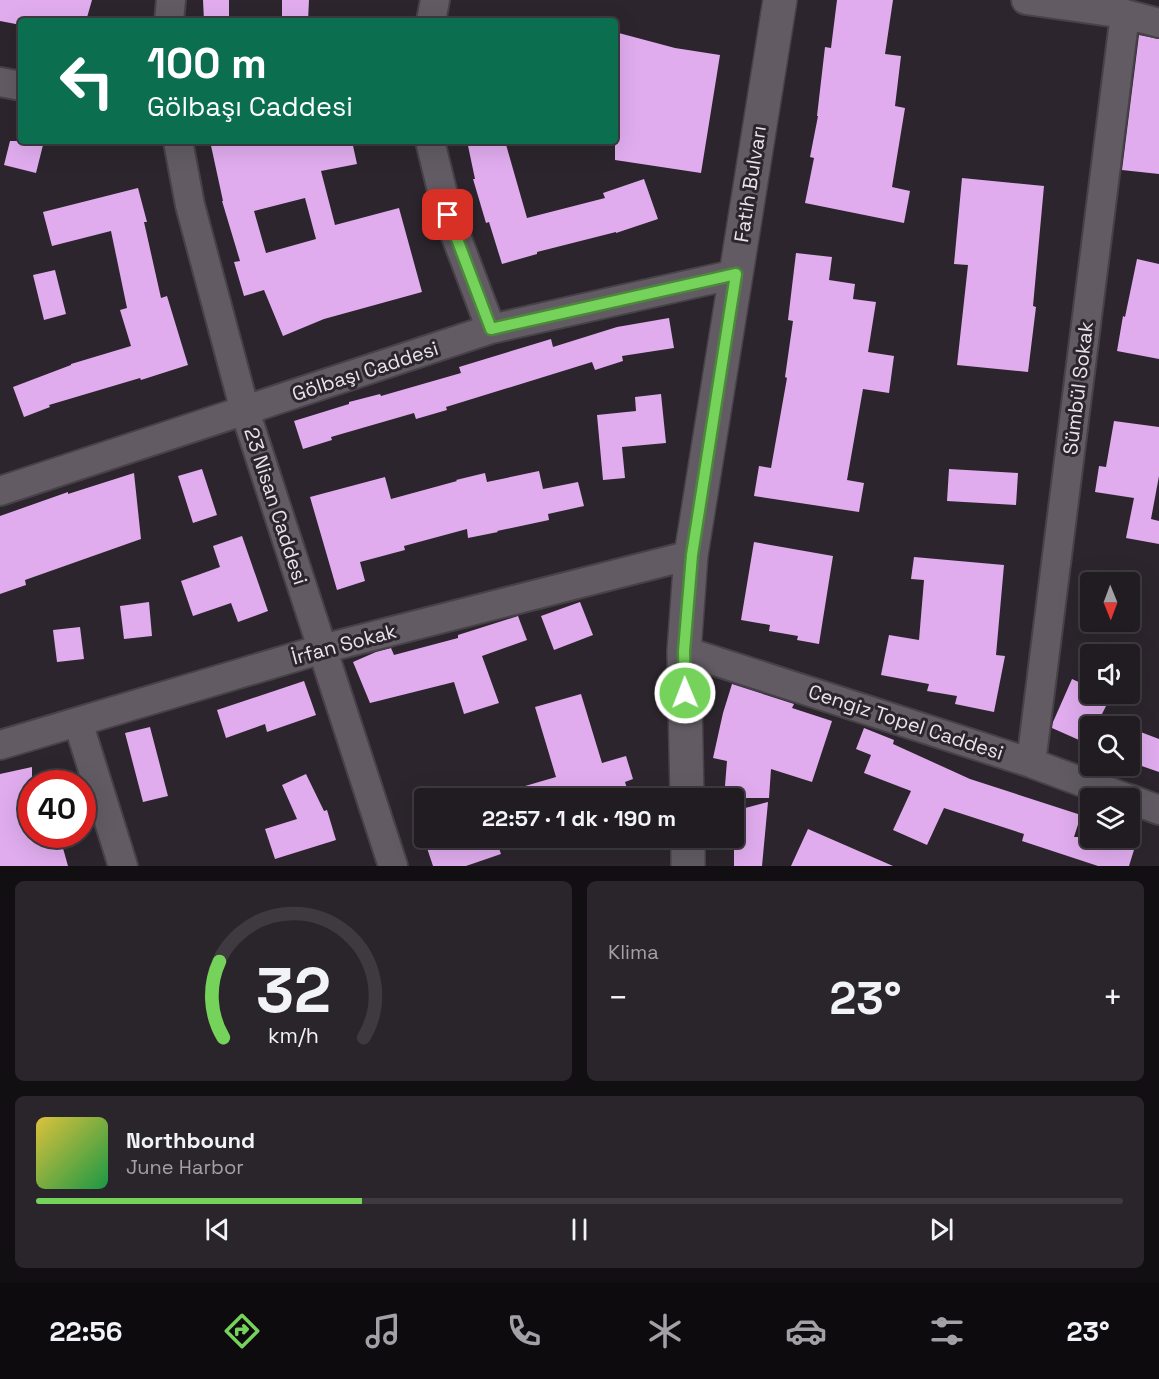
<!DOCTYPE html>
<html lang="tr">
<meta charset="utf-8">
<style>
:root{--surface:#211c22;--page:#29252a;--text:#f1f3f6;--muted:#a2a1a5;--line:#3e3a40;--accent:#75d25b}
body{margin:0;font-family:"Space Grotesk",sans-serif;background:var(--page);color:var(--text);height:100vh;display:flex;flex-direction:column;font-size:22px;white-space:nowrap}
*{box-sizing:border-box;margin:0}
p{font-size:20px;color:var(--muted)}
.icon{flex:none;width:33px;height:33px;fill:none;stroke:currentColor;stroke-width:2;stroke-linecap:round;stroke-linejoin:round}
.map{position:relative;height:866px;overflow:hidden}
.drawer{display:flex;flex-direction:column;gap:15px;padding:15px;background:#120f13;flex:1}
.drawer>*{flex:none}
.banner{position:absolute;left:18px;top:18px;width:600px;height:126px;border-radius:6px;box-shadow:0 6px 24px #0002,0 0 0 2px var(--line);background:#0b6e4f;color:#fff;overflow:hidden}
.needle{width:39px;rotate:179deg}
.fabs{position:absolute;left:1080px;top:572px;display:grid;gap:12px}
.fabs a{display:grid;place-items:center;width:60px;height:60px;border-radius:6px;background:var(--surface);box-shadow:0 6px 24px #0002,0 0 0 2px var(--line);font-size:30px}
.speed{position:absolute;left:18px;top:770px;display:flex;gap:12px;font-size:30px;font-weight:700;text-align:center}
.speed>*{display:grid;place-content:center;width:78px;height:78px;border-radius:50%;background:var(--surface);box-shadow:0 6px 24px #0002,0 0 0 2px var(--line);line-height:1}
.speed .limit{border:9px solid #d22;background:#fff;color:#111}
.pin{position:absolute;display:grid;place-items:center;width:51px;height:51px;color:#fff;margin:-26px;border-radius:12px;box-shadow:0 3px 9px #0006}
.me{position:absolute;width:66px;margin:-33px;rotate:359deg;stroke-linejoin:round;filter:drop-shadow(0 0 4px #0008)}
.turn{display:flex;align-items:center;gap:21px;height:126px;padding:0 30px;font-size:27px}
.turn .icon{width:78px;height:78px;stroke-width:2.5}
.turn b{display:block;font-size:42px;line-height:51px}
.big{font-size:45px;font-weight:700;line-height:1.1}
.drawer .widget{flex:1;display:flex;flex-direction:column;justify-content:center;gap:9px;min-width:0;padding:0 21px;border-radius:9px;background:var(--page)}
.drawer .dial{align-items:center;gap:0}
.dial svg{height:156px;overflow:visible;fill:none;stroke:var(--line);stroke-width:7;stroke-linecap:round;text-anchor:middle}
.dial text{fill:var(--text);stroke:none}
.song{display:flex;align-items:center;gap:18px}
.cover{width:72px;height:72px;border-radius:9px;background:linear-gradient(135deg,hsl(50 70% 55%),hsl(140 70% 35%))}
.played{height:6px;border-radius:3px;background:linear-gradient(90deg,var(--accent) 30%,var(--line) 30%)}
.keys{display:flex;justify-content:space-around;direction:ltr}
.heat{display:flex;justify-content:space-between;align-items:center;font-size:33px;direction:ltr}
.drawer .tiles{flex:1;display:grid;gap:15px;grid-template-columns:1fr 1fr}
.widget:last-child{grid-column:span 2}
.trip{position:absolute;left:414px;top:788px;width:330px;height:60px;border-radius:6px;background:var(--surface);box-shadow:0 6px 24px #0002,0 0 0 2px var(--line);font-weight:700;line-height:60px;text-align:center}
.menu{display:flex;height:96px;justify-content:space-around;align-items:center;background:#0d0b0e;color:var(--muted)}
.menu .icon{width:42px;height:42px}
.menu .on{color:var(--accent)}
.menu b{font-size:27px;color:var(--text)}
.map>svg:first-child{display:block}
.building{fill:#e0acee;fill-rule:evenodd}
.lines{fill:none;stroke-linecap:round;stroke-linejoin:round}
.street-casing{stroke:#474148;stroke-width:32}
.secondary-casing{stroke:#474148;stroke-width:36}
.street{stroke:#625b64;stroke-width:28}
.secondary{stroke:#625b64;stroke-width:33}
.route-casing{stroke:#4c883b;stroke-width:15}
.route{stroke:#75d25b;stroke-width:10}
.labels{text-anchor:middle;dominant-baseline:central;stroke-width:6;stroke-linejoin:round;paint-order:stroke}
.street-label{font-size:20px;fill:#e8e4e9;stroke:#2c252d}
</style>
<div class="map">
<svg width="1159" height="866" viewBox="0 0 1159 866">
<rect width="100%" height="100%" fill="#2c252d"/>
<!-- building -->
<path class="building" d="M0 0H92L86 21H21V25L0 21Z
M203 0H229V21H204Z
M282 0H309L308 21H282Z
M837 0H893L885 54 901 56 895 106 905 108 892 187 910 191 904 223 805 203 814 158 810 157 818 116H817L825 47 831 48Z
M615 32 675 48 720 55 701 173 615 160Z
M1139 35 1159 39V174L1122 170Z
M10 141H44L36 173 4 165Z
M210 141H352L357 164 321 171 335 225 399 208 422 292 324 319 283 336 264 290 244 296 234 262 240 261 222 201H223ZM305 198 316 239 266 253 254 211Z
M467 141H505L527 218 605 198 603 193 644 179 658 219 616 233V232L537 252V254L502 264 489 222 486 223 473 179H475Z
M962 178 1044 186 1033 306 1036 307 1028 372 957 365 968 265 954 264Z
M138 188 147 222H144L161 298 167 296 188 365 141 380 140 378 49 405 50 407 24 417 13 387 71 365V364L131 346 120 310 127 308 111 231 52 246 43 212Z
M796 253 832 257 829 280 855 284 853 299 876 302 868 352 894 356 889 393 863 389 847 480 864 483 859 512 754 496 759 466 771 468 787 378 785 377 793 321 788 320Z
M1137 259 1159 264V359L1117 351 1123 316 1125 317Z
M55 270 66 314 44 320 33 275Z
M669 318 674 348 622 356 623 361 595 370 592 362 446 407 447 410 416 419 414 413 331 437 332 440 303 449 294 421 349 404V402L380 394 381 396 461 373 459 367 551 339 553 347 617 327Z
M661 394 666 443 622 447 625 478 603 480 597 415 636 411 635 397Z
M1114 421 1159 427V476L1151 519 1159 521V544L1126 538 1134 498 1095 492 1099 466 1106 467Z
M202 469 217 515 193 523 178 476Z
M949 469 1018 473 1016 505 947 501Z
M539 471 543 489 578 482 584 506 548 514 549 520 497 531 498 532 468 538 467 529 404 546 405 550 360 562 365 581 337 590 310 497 385 477 391 499 457 481 456 480 485 473 487 482Z
M134 473 141 539 25 580 26 585 0 594V516L68 492V494Z
M242 536 268 611 238 622 231 603 193 616 181 581 220 567 213 546Z
M754 542 833 556 819 644 797 640 798 636 769 631 770 625 741 620Z
M914 557 1004 565 996 655 1005 656 994 712 955 704 957 696 927 691 929 684 881 675 889 635 919 640 924 580 911 579Z
M149 602 152 636 124 639 120 606Z
M580 602 593 635 554 650 541 616Z
M518 616 527 640 482 656 499 703 464 714 454 682 370 703 353 662 376 652 391 648 394 655 458 638V635Z
M80 627 84 659 57 662 53 630Z
M1072 679 1090 687V693H1103L1107 695V704L1096 726H1090V739L1088 744 1052 728 1053 722Z
M304 681 316 715 267 732 265 724 226 738 217 710Z
M732 684 794 704 792 708 832 721 812 782 771 769 769 798H724L727 761 713 758 723 713Z
M581 694 602 763 626 756 633 779 625 782 630 798H506L505 792 556 777 535 707Z
M150 727 168 796 143 802 125 733Z
M864 728 894 740 893 744 970 779 1081 815 1074 837H1138L1129 866H1098L1022 841 1024 834 944 808 927 845 893 830 911 791 864 773 871 755 856 749Z
M1130 728 1159 739V772L1130 762Z
M32 767V834H59L68 866H0V774Z
M306 774 324 811 327 810 336 840 275 859 265 829 297 819 282 785Z
M768 802 762 866H734V811Z
M808 829 893 866H791Z
M459 837H495L501 854 466 866H433L427 848Z"/>
<g class="lines">
<defs>
<path id="street" d="M1026 0 1125 14 1159 23
M169 21 171 0
M431 21 435 0
M0 82 21 86
M178 141 190 205 245 411 393 866
M430 141 448 215 491 329
M0 491 491 329 736 274
M684 651 1031 763 1126 798
M78 722 123 866
M0 745 322 649 691 555
M1031 763 1125 14
M1130 799 1159 810"/>
<path id="secondary" d="M687 798 684 651 691 555 780 0
M688 837V866"/>
</defs>
<!-- street casing -->
<use href="#street" class="street-casing"/>
<!-- secondary casing -->
<use href="#secondary" class="secondary-casing"/>
<!-- street -->
<use href="#street" class="street"/>
<!-- secondary -->
<use href="#secondary" class="secondary"/>
</g>
<g class="lines">
<defs>
<path id="route" d="M448 215 491 329 736 274 692 555 684 651 685 693"/>
</defs>
<!-- route casing -->
<use href="#route" class="route-casing"/>
<!-- route -->
<use href="#route" class="route"/>
</g>
<g class="labels">
<!-- street labels -->
<g class="street-label">
<text transform="translate(750 184) rotate(-81)">Fatih Bulvarı</text>
<text transform="translate(365 371) rotate(-18)">Gölbaşı Caddesi</text>
<text transform="translate(1078 388) rotate(-83)">Sümbül Sokak</text>
<text transform="translate(276 506) rotate(72)">23 Nisan Caddesi</text>
<text transform="translate(344 644) rotate(-15)">İrfan Sokak</text>
<text transform="translate(906 722) rotate(18)">Cengiz Topel Caddesi</text>
</g>
</g>
</svg>
<div class="fabs">
<a><svg class="needle" viewBox="-14 -14 28 28"><path d="M0-13l5 13h-10z" fill="#e53935"/><path d="M0 13l5-13h-10z" fill="#a2a1a5"/></svg></a>
<a><svg class="icon" aria-label="sound" viewBox="0 0 24 24"><path d="M4 9h4l5-4v14l-5-4H4zM17 9q2 3 0 6"/></svg></a>
<a><svg class="icon" aria-label="search" viewBox="0 0 24 24"><circle cx="10" cy="10" r="6"/><path d="M15 15l6 6"/></svg></a>
<a><svg class="icon" aria-label="layers" viewBox="0 0 24 24"><path d="M12 4l9 5-9 5-9-5zM3 14l9 5 9-5"/></svg></a>
</div>
<div class="speed"><div class="limit">40</div></div>
<div class="pin" style="left:448px;top:215px;background:#d93025"><svg class="icon" aria-label="arrive" viewBox="0 0 24 24"><path d="M6 21V4h12l-3 4 3 4H6"/></svg></div>
<svg class="me" style="left:685px;top:693px" viewBox="-20 -20 40 40"><circle r="17" fill="#75d25b" stroke="#fff" stroke-width="3"/><path d="M0-11L8 9 0 5-8 9z" fill="#fff"/></svg>
<div class="trip">22:57 · 1 dk · 190 m</div>
<div class="banner">
<div class="turn"><svg class="icon" aria-label="left" viewBox="0 0 24 24"><path d="M17 20v-9H6M10 6l-5 5 5 5"/></svg><div><b>100 m</b>Gölbaşı Caddesi</div></div>
</div>
</div>
<section class="drawer">
<div class="tiles">
<div class="widget dial"><svg viewBox="0 0 100 80">
<path d="M14 69A42 42 0 1 1 86 69"/>
<path d="M14 69A42 42 0 0 1 12 30" stroke="#75d25b"/>
<text x="50" y="56" font-size="32" font-weight="700">32</text>
<text x="50" y="72" font-size="11">km/h</text>
</svg></div>
<div class="widget"><p>Klima</p>
<div class="heat"><a>−</a><b class="big">23°</b><a>+</a></div>
</div>
<div class="widget">
<div class="song"><i class="cover"></i><div><b>Northbound</b><p>June Harbor</p></div></div>
<div class="played"></div>
<div class="keys"><svg class="icon" aria-label="previous" viewBox="0 0 24 24"><path d="M18 5L8 12l10 7zM5 5v14"/></svg><svg class="icon" aria-label="pause" viewBox="0 0 24 24"><path d="M8 5v14M16 5v14"/></svg><svg class="icon" aria-label="next" viewBox="0 0 24 24"><path d="M6 5l10 7-10 7zM19 5v14"/></svg></div>
</div>
</div>
</section>
<nav class="menu">
<b>22:56</b>
<svg class="icon on" aria-label="directions" viewBox="0 0 24 24"><path d="M12 3l9 9-9 9-9-9zM9 14v-3h6M13 9l2 2-2 2"/></svg>
<svg class="icon" aria-label="music" viewBox="0 0 24 24"><path d="M9 18V5l10-2v13"/><circle cx="6" cy="18" r="3"/><circle cx="16" cy="16" r="3"/></svg>
<svg class="icon" aria-label="phone" viewBox="0 0 24 24"><path d="M5 4h4l2 5-3 2q2 4 5 5l2-3 5 2v4C11 20 4 13 5 4z"/></svg>
<svg class="icon" aria-label="climate" viewBox="0 0 24 24"><path d="M12 3v18M4 7l16 10M4 17L20 7"/></svg>
<svg class="icon" aria-label="car" viewBox="0 0 24 24"><path d="M5 17H2v-5l4-1 3-4h7l3 4 3 1v5h-3M9 17h6M6 11h13"/><circle cx="7" cy="17" r="2"/><circle cx="17" cy="17" r="2"/></svg>
<svg class="icon" aria-label="filters" viewBox="0 0 24 24"><path d="M4 7h16M4 17h16"/><circle cx="9" cy="7" r="2"/><circle cx="15" cy="17" r="2"/></svg>
<b>23°</b>
</nav>
